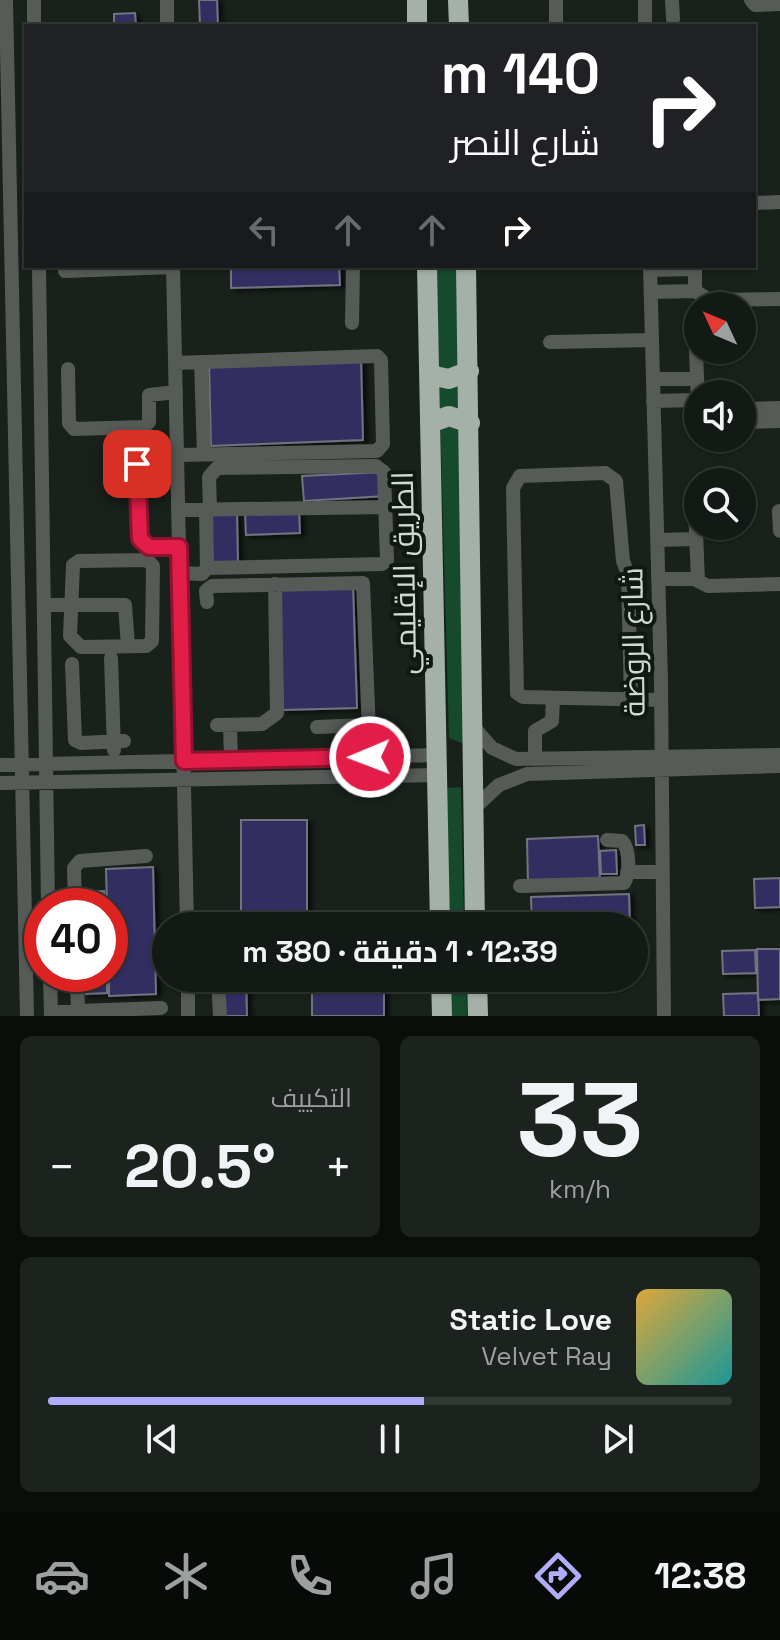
<!DOCTYPE html>
<html lang="ar">
<meta charset="utf-8">
<style>
:root{--surface:#131914;--page:#1c221d;--text:#f1f3f6;--muted:#9da0a0;--line:#323834;--accent:#b0aefa}
body{margin:0;font-family:"Space Grotesk",Cairo,sans-serif;background:var(--page);color:var(--text);direction:rtl;height:100vh;display:flex;flex-direction:column;font-size:30px;white-space:nowrap}
*{box-sizing:border-box;margin:0}
p{font-size:26px;color:var(--muted)}
.icon{flex:none;width:44px;height:44px;fill:none;stroke:currentColor;stroke-width:2;stroke-linecap:round;stroke-linejoin:round}
.map{position:relative;height:1016px;overflow:hidden;direction:ltr}
.side{display:flex;flex-direction:column;gap:20px;padding:20px;background:#0a0e0b;flex:1}
.side>*{flex:none}
.top-card{position:absolute;left:24px;top:24px;width:732px;height:244px;border-radius:0px;box-shadow:0 2px 6px #0004,0 0 0 2px var(--line);direction:rtl;background:#202124;color:#fff;overflow:hidden}
.needle{width:52px;rotate:314deg}
.tools{position:absolute;left:684px;top:292px;display:grid;gap:16px}
.tools a{display:grid;place-items:center;width:72px;height:72px;border-radius:50%;background:var(--surface);box-shadow:0 2px 6px #0004,0 0 0 2px var(--line);font-size:40px}
.speed{position:absolute;left:24px;top:888px;display:flex;gap:16px;font-size:40px;font-weight:700;text-align:center}
.speed>*{display:grid;place-content:center;width:104px;height:104px;border-radius:50%;background:var(--surface);box-shadow:0 2px 6px #0004,0 0 0 2px var(--line);line-height:1}
.speed .limit{border:12px solid #d22;background:#fff;color:#111}
.pin{position:absolute;display:grid;place-items:center;width:68px;height:68px;color:#fff;margin:-34px;border-radius:16px;box-shadow:0 4px 12px #0006}
.me{position:absolute;width:88px;margin:-44px;rotate:269deg;stroke-linejoin:round;filter:drop-shadow(0 0 6px #0008)}
.turn{display:flex;align-items:center;gap:28px;height:168px;padding:0 24px;font-size:36px}
.turn .icon{width:104px;height:104px;stroke-width:2.5}
.turn b{display:block;font-size:56px;line-height:68px}
.lanes{display:flex;align-items:center;height:76px;padding:0 24px;background:#0003;justify-content:center;gap:40px;direction:ltr}
.lanes .off{opacity:.35}
.big{font-size:60px;font-weight:700;line-height:1.1}
.side .widget{flex:1;display:flex;flex-direction:column;justify-content:center;gap:12px;min-width:0;padding:0 28px;border-radius:12px;background:var(--page)}
.side .dial{align-items:center;gap:0}
.dial b{font-size:104px;line-height:1}
.song{display:flex;align-items:center;gap:24px}
.cover{width:96px;height:96px;border-radius:12px;background:linear-gradient(135deg,hsl(40 70% 55%),hsl(180 70% 35%))}
.played{height:8px;border-radius:4px;background:linear-gradient(90deg,var(--accent) 55%,var(--line) 55%)}
.keys{display:flex;justify-content:space-around;direction:ltr}
.heat{display:flex;justify-content:space-between;align-items:center;font-size:44px;direction:ltr}
.side .tiles{flex:1;display:grid;gap:20px;grid-template-columns:1fr 1fr}
.widget:last-child{grid-column:span 2}
.trip{position:absolute;left:152px;top:912px;width:496px;height:80px;border-radius:40px;background:var(--surface);box-shadow:0 2px 6px #0004,0 0 0 2px var(--line);font-weight:700;line-height:80px;text-align:center;direction:rtl}
.dock{display:flex;height:128px;justify-content:space-around;align-items:center;background:#080a08;color:var(--muted)}
.dock .icon{width:56px;height:56px}
.dock .current{color:var(--accent)}
.dock b{font-size:36px;color:var(--text)}
.map>svg:first-child{display:block}
.green{fill:#154a2d}
.building{fill:#332e62;stroke:#72737e;stroke-width:2;filter:url(#shadow)}
.lines{fill:none;stroke-linecap:round;stroke-linejoin:round}
.minor{stroke:#575b58;stroke-width:14}
.highway{stroke:#a4b0a8;stroke-width:20}
.route-casing{stroke:#92132f;stroke-width:20}
.route{stroke:#e11d48;stroke-width:14}
.labels{text-anchor:middle;dominant-baseline:central;stroke-width:8;stroke-linejoin:round;paint-order:stroke}
.street-label{font-size:30px;fill:#d1d7d3;stroke:#101812}
</style>
<div class="map">
<svg width="780" height="1016" viewBox="0 0 780 1016">
<defs>
<filter id="shadow"><feDropShadow dx="4.5" dy="2.5" stdDeviation="2" flood-color="#0009"/></filter>
</defs>
<rect width="100%" height="100%" fill="#19211b"/>
<!-- green -->
<path class="green" d="M436 266H458L465 740 461 743 449 738Z
M461 787 464 926H449L447 788Z
M450 978H466L467 1016H450Z"/>
<!-- building -->
<path class="building" d="M199 0H217L218 26H200Z
M135 13 136 26H114V14Z
M231 266H339L340 285 231 288Z
M361 358 363 440 211 446 209 363Z
M384 472 385 496 304 501 302 476Z
M299 510 300 533 246 535 245 512Z
M237 514 238 562 211 563 210 515Z
M353 585 357 708 283 710 279 588Z
M241 820H307V914H241Z
M644 825 645 845H636L635 826Z
M598 836 600 881 528 884 527 839Z
M616 850 617 874H601L600 851Z
M153 867 156 994 109 996 110 906H107L106 869Z
M780 878V907L755 908 754 879Z
M104 891 105 906H84L83 892Z
M629 894 630 926H532L531 897Z
M757 949H780V999L758 1000Z
M755 950 756 973 723 974 722 951Z
M85 974H107V993L86 994Z
M223 978H246L247 1016H224Z
M326 985H384V1016H312V992H326Z
M758 993 759 1016H724L723 994Z"/>
<g class="lines">
<!-- minor -->
<path class="minor" d="M6 0 27 1016
M34 0V26
M167 0V26
M556 0V26
M645 0V26
M672 0 673 19
M751 0 755 5 780 4
M754 203 780 202
M39 266 48 906
M173 266 187 926
M650 266 661 681 664 1016
M695 266V291L709 300 780 299
M650 270 695 269
M65 271 173 267
M651 292 695 291
M352 323 353 266
M695 326 698 402
M550 342 652 340
M201 362 204 454
M175 363 377 356 381 360 383 444 377 451 177 455
M68 369 69 423 74 429 144 427 149 422V395L176 392
M653 379H696
M653 401 697 400
M742 409 780 408
M742 422 780 421
M137 464 140 539 149 547H179
M695 507 698 581 708 586 780 584
M206 509 207 568
M178 510 385 507
M779 511 780 531
M657 540 695 539
M147 560 153 566 152 641 146 646 81 647 70 636 73 565 79 561Z
M180 573 202 574 207 568 382 564 387 560 384 472 376 466 217 468 209 477 210 509
M658 579H697
M207 602 206 591 212 586 363 583 370 757
M44 605H125L128 646
M111 658 114 750
M72 664 75 740 81 743 124 741
M631 699 628 574 623 561 616 481 605 473 520 476 513 488 517 693 523 697 661 700
M471 724 492 748 516 759 780 755
M217 725 262 724 277 713 275 584
M230 725 231 760
M317 727 369 725
M535 759V731L552 721 553 698
M0 765 439 755
M0 783 439 775
M471 811 499 785 527 774 780 766
M627 872H663
M520 886 624 883C630 874 630 849 622 841L607 840
M75 906 74 868 80 861 146 856
M50 974 51 1016
M77 974 78 1016
M188 978V1016
M218 978 220 1016
M51 1012 161 1008"/>
<!-- highway -->
<path class="highway" d="M417 0V26
M458 0 459 26
M427 266 440 926
M466 266 475 926
M430 375 449 379 469 371
M430 423 449 416 470 423
M441 978 442 1016
M477 978 478 1016"/>
</g>
<g class="lines">
<defs>
<path id="route" d="M137 464 140 539 149 547H179L184 761 370 757"/>
</defs>
<!-- route casing -->
<use href="#route" class="route-casing"/>
<!-- route -->
<use href="#route" class="route"/>
</g>
<g class="labels">
<!-- street labels -->
<g class="street-label">
<text transform="translate(404 573) rotate(-91)">الطريق الإقليمي</text>
<text transform="translate(633 642) rotate(-91)">شارع الروضة</text>
</g>
</g>
</svg>
<div class="tools">
<a><svg class="needle" viewBox="-14 -14 28 28"><path d="M0-13l5 13h-10z" fill="#e53935"/><path d="M0 13l5-13h-10z" fill="#9da0a0"/></svg></a>
<a><svg class="icon" aria-label="sound" viewBox="0 0 24 24"><path d="M4 9h4l5-4v14l-5-4H4zM17 9q2 3 0 6"/></svg></a>
<a><svg class="icon" aria-label="search" viewBox="0 0 24 24"><circle cx="10" cy="10" r="6"/><path d="M15 15l6 6"/></svg></a>
</div>
<div class="speed"><div class="limit">40</div></div>
<div class="pin" style="left:137px;top:464px;background:#d93025"><svg class="icon" aria-label="arrive" viewBox="0 0 24 24"><path d="M6 21V4h12l-3 4 3 4H6"/></svg></div>
<svg class="me" style="left:370px;top:757px" viewBox="-20 -20 40 40"><circle r="17" fill="#e11d48" stroke="#fff" stroke-width="3"/><path d="M0-11L8 9 0 5-8 9z" fill="#fff"/></svg>
<div class="trip">12:39 · 1 دقيقة · 380 m</div>
<div class="top-card">
<div class="turn"><svg class="icon" aria-label="right" viewBox="0 0 24 24"><path d="M7 20v-9h11M14 6l5 5-5 5"/></svg><div><b>140 m</b>شارع النصر</div></div>
<div class="lanes"><svg class="icon off" aria-label="left" viewBox="0 0 24 24"><path d="M17 20v-9H6M10 6l-5 5 5 5"/></svg><svg class="icon off" aria-label="ahead" viewBox="0 0 24 24"><path d="M12 20V5M6 11l6-6 6 6"/></svg><svg class="icon off" aria-label="ahead" viewBox="0 0 24 24"><path d="M12 20V5M6 11l6-6 6 6"/></svg><svg class="icon" aria-label="right" viewBox="0 0 24 24"><path d="M7 20v-9h11M14 6l5 5-5 5"/></svg></div>
</div>
</div>
<section class="side">
<div class="tiles">
<div class="widget dial"><b>33</b><p>km/h</p></div>
<div class="widget"><p>التكييف</p>
<div class="heat"><a>−</a><b class="big">20.5°</b><a>+</a></div>
</div>
<div class="widget">
<div class="song"><i class="cover"></i><div><b>Static Love</b><p>Velvet Ray</p></div></div>
<div class="played"></div>
<div class="keys"><svg class="icon" aria-label="previous" viewBox="0 0 24 24"><path d="M18 5L8 12l10 7zM5 5v14"/></svg><svg class="icon" aria-label="pause" viewBox="0 0 24 24"><path d="M8 5v14M16 5v14"/></svg><svg class="icon" aria-label="next" viewBox="0 0 24 24"><path d="M6 5l10 7-10 7zM19 5v14"/></svg></div>
</div>
</div>
</section>
<nav class="dock">
<b>12:38</b>
<svg class="icon current" aria-label="directions" viewBox="0 0 24 24"><path d="M12 3l9 9-9 9-9-9zM9 14v-3h6M13 9l2 2-2 2"/></svg>
<svg class="icon" aria-label="music" viewBox="0 0 24 24"><path d="M9 18V5l10-2v13"/><circle cx="6" cy="18" r="3"/><circle cx="16" cy="16" r="3"/></svg>
<svg class="icon" aria-label="phone" viewBox="0 0 24 24"><path d="M5 4h4l2 5-3 2q2 4 5 5l2-3 5 2v4C11 20 4 13 5 4z"/></svg>
<svg class="icon" aria-label="climate" viewBox="0 0 24 24"><path d="M12 3v18M4 7l16 10M4 17L20 7"/></svg>
<svg class="icon" aria-label="car" viewBox="0 0 24 24"><path d="M5 17H2v-5l4-1 3-4h7l3 4 3 1v5h-3M9 17h6M6 11h13"/><circle cx="7" cy="17" r="2"/><circle cx="17" cy="17" r="2"/></svg>
</nav>
